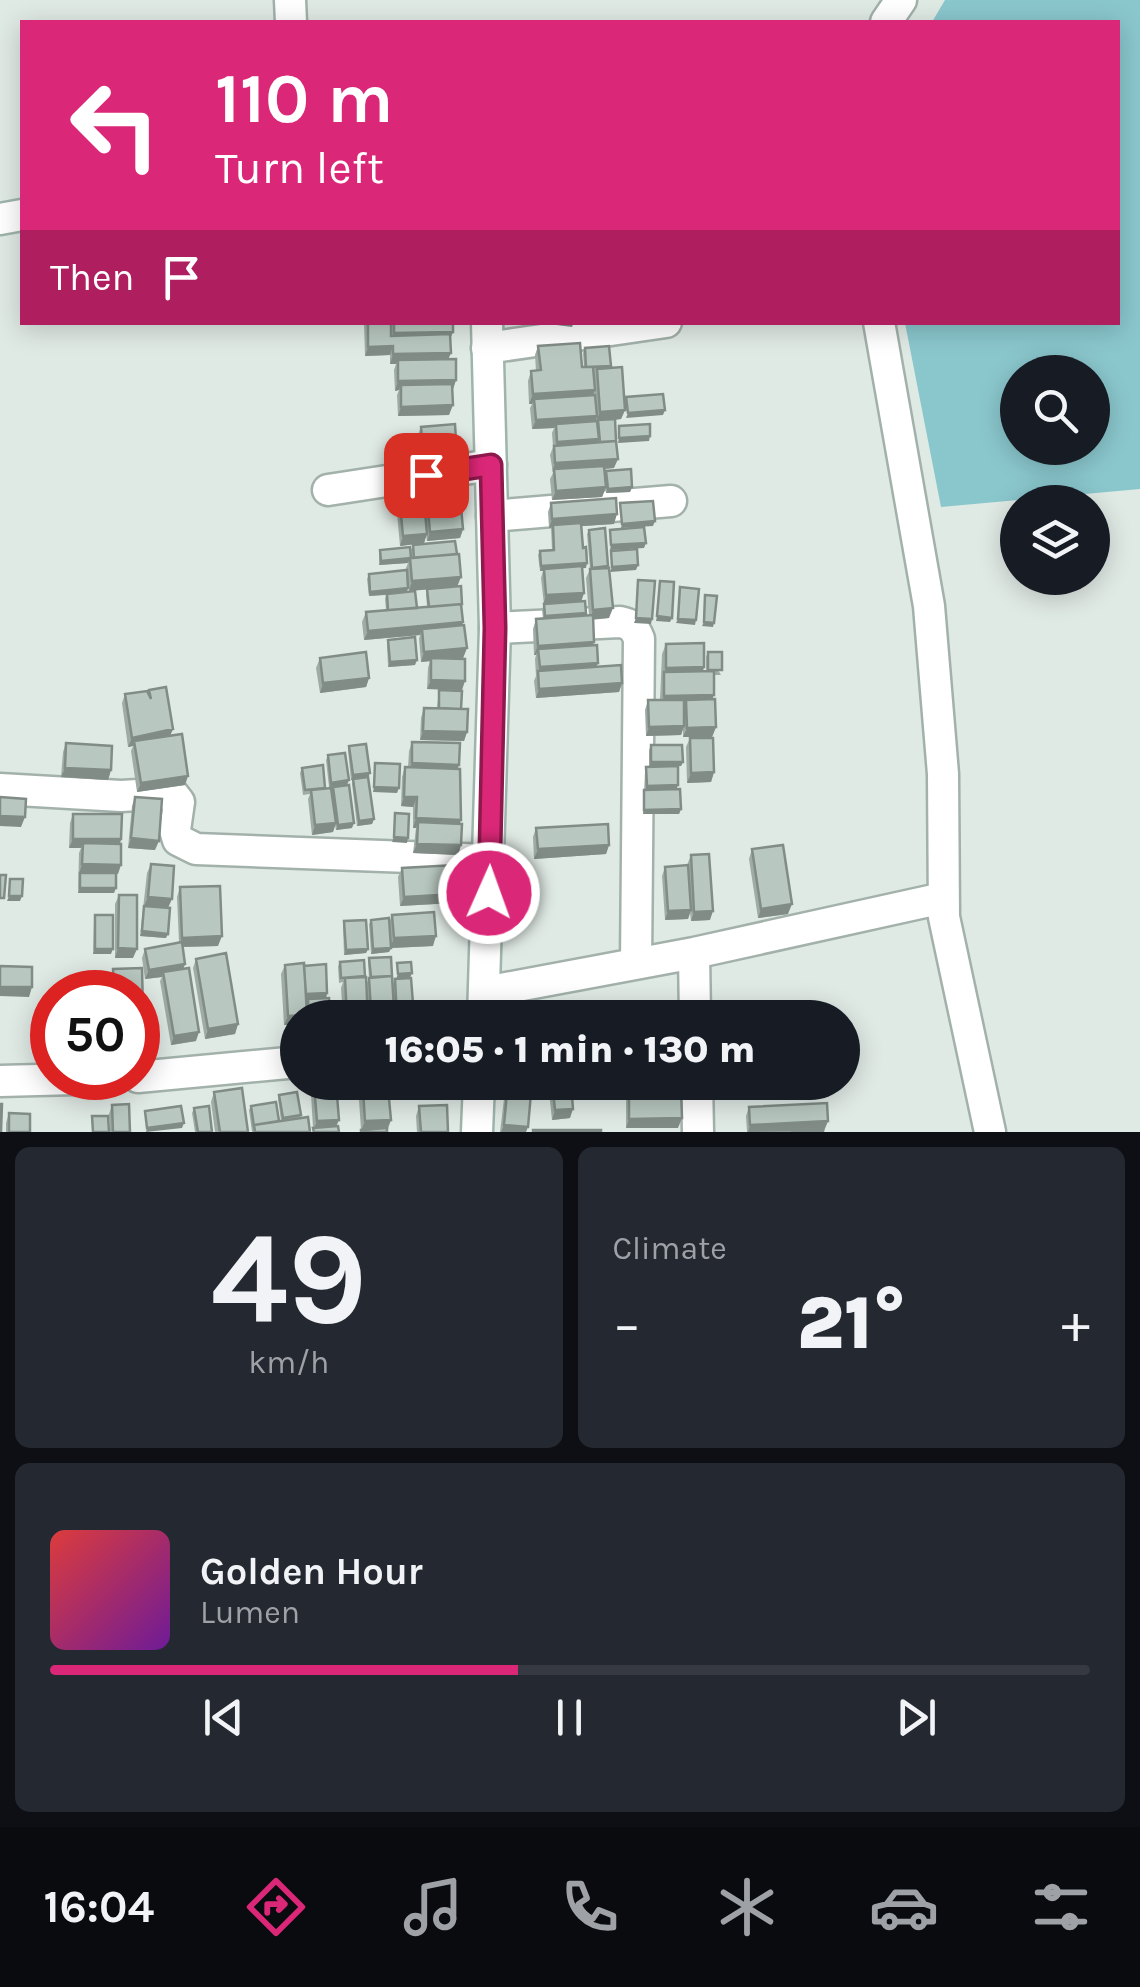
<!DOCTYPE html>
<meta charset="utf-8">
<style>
:root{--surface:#171b24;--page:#242831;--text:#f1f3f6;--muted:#9ea1a6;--line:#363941;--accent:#db2777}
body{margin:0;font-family:Karla,sans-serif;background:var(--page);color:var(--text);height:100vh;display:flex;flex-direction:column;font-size:38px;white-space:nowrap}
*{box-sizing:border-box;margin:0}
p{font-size:32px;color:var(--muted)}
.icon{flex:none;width:55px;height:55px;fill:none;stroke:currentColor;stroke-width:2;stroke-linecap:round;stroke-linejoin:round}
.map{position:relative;height:1132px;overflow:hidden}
.details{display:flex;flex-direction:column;gap:15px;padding:15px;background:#0d0f14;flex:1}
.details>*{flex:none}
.hud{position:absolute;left:20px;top:20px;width:1100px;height:305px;border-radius:0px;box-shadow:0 5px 25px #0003;background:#db2777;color:#fff;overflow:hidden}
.buttons{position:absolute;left:1000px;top:355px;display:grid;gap:20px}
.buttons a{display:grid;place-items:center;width:110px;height:110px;border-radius:50%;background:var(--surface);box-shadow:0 5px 25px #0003;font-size:50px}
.speed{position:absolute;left:30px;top:970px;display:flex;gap:20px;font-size:50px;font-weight:700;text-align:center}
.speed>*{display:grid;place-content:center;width:130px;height:130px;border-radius:50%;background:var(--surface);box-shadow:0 5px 25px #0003;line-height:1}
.speed .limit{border:15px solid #d22;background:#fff;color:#111}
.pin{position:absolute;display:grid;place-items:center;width:85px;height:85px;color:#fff;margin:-42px;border-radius:20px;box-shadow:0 5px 15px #0006}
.me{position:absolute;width:110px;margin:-55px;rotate:2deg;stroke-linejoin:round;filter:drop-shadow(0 0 8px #0008)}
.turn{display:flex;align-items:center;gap:35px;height:210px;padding:0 30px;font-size:45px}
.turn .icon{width:130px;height:130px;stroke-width:2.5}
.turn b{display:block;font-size:70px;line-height:85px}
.then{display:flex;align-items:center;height:95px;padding:0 30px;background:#0003;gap:20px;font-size:38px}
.big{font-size:75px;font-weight:800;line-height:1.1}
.details .card{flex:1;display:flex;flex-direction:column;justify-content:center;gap:15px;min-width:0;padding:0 35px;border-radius:15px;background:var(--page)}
.details .dial{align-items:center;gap:0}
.dial b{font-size:130px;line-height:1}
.song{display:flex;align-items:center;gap:30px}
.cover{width:120px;height:120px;border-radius:15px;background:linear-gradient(135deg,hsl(0 70% 55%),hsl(280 70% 35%))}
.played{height:10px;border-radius:5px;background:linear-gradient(90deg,var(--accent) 45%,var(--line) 45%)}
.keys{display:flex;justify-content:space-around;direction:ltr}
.heat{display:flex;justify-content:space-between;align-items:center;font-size:55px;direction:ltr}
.details .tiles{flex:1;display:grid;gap:15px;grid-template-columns:1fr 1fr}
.card:last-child{grid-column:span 2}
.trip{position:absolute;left:280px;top:1000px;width:580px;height:100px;border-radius:50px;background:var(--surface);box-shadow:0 5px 25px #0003;font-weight:800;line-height:100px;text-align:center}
.menu{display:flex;height:160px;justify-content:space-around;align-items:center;background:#090b0e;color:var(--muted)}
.menu .icon{width:70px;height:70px}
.menu .selected{color:var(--accent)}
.menu b{font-size:45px;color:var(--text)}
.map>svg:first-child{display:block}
.water{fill:#8ac7cd;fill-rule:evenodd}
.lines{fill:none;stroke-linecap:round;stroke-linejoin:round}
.street-casing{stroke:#a3b1ab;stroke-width:35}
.secondary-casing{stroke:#9fb5ac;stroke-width:35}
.street{stroke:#fff;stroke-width:30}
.secondary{stroke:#fff;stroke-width:30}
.wall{fill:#9eaca5}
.shaded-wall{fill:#818c86}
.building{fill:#b8c8c0;stroke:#818c86;stroke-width:2.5}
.route-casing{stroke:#8e194d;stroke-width:25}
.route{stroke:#db2777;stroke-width:18}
</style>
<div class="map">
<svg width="1140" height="1132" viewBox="0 0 1140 1132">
<rect width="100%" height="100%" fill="#e0eae5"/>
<!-- water -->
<path class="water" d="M945 0H1140V489L941 507 905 323 1118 322V22H932ZM1018 372H1092V448H1018Z"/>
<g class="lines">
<defs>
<path id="street" d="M290 0 291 22
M886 22 901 0
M879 322 929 606 943 774 944 917 990 1132
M487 348 666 322
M328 490 491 465
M492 516 671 501
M495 628 620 622C631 624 635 628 639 639L636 963
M0 789 121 796 172 793 179 802 175 830 178 840 196 849 490 860
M694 953 695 1018
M485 992 694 953 943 898
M138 1077 298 1062
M0 1081 114 1078
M697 1082 698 1132"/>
<path id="secondary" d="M0 219 22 215
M483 1018 495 628 487 322
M477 1132 479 1082"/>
</defs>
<!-- street casing -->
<use href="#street" class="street-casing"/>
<!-- secondary casing -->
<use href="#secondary" class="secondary-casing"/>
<!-- street -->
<use href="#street" class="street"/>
<!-- secondary -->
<use href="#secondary" class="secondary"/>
</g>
<!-- wall -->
<path class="wall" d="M364 322H391V326L392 322H453V332L450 339 451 353 448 359 456 380 453 389 449 415 398 416 397 395 399 390 395 391 394 370 396 364H390V355L365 356Z
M538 346 582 367H584L583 353 585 348 610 368 625 410 621 419 615 420 614 468 604 469 605 475 606 471 632 487 630 492 606 493V488L602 497 552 500 550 479 553 473 550 455 553 447 552 433 554 428 532 429 530 408 532 404H529L528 381 531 371H536L535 355Z
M421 427 454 466 421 469 417 437Z
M398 438 416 470 399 471 397 442Z
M425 477 463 529 460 538 427 541 426 535 424 543 400 546 395 491 398 482 422 485Z
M551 503 614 524 581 526 586 568H582L584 593 581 601 586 613 585 616H589L586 578 590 569 587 534 589 530 609 618 593 619V645L596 667 622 683 619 692 536 698 534 681 536 676 535 659 536 655H534L533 629 536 619H543L542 609 544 605 541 578 543 571H540L538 555 540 551 552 550 551 528H549L548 512Z
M413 545 457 586 461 607 463 622 462 626 467 648 463 658 454 659 462 690 427 689 428 668 430 661 421 662 419 639 420 635 364 640 362 622 366 612 386 610 385 599 386 595 369 596 367 579 369 574 408 588 407 592 417 608 427 607 426 594 427 589 437 588 409 591 406 568 408 563 379 565V555L380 550 412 558 411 550Z
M388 640 415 665 388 667 387 644Z
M666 644 704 667 703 671H706V657L708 652 721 675H714L713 699 716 727 712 737H683V729L681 735 646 736 645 710 648 700H660L662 654Z
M320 658 369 678 366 687 320 693 316 668Z
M149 690 173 729 170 736 185 785 137 792 131 751 133 746 128 747 122 703 125 694 148 693Z
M439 690 461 709 467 732 464 741 420 740 421 718 424 708H437Z
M690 738 714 772 711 782 687 783 686 747Z
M412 742 458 769 461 845 458 855 413 853 416 828H413V807L401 806 402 777 405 767H408L409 751Z
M66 743 111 770 108 780 61 777 63 752Z
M651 745 683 762 681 766 658 767 677 789 681 809 679 814H643L645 772 646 767H649V750Z
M349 746 368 778 374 819 372 824 357 826 352 784 353 780H351L348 750Z
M328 755 347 785 329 787 326 760Z
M302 768 325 788 332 791 333 787 352 828 336 830 335 825 333 832 312 835 308 799 310 794 303 795 300 773Z
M135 797 155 850 128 848 132 806Z
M73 814 121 839 114 893H78L79 853 81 848H69L70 823Z
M536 828 609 845 606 854 534 859 533 837Z
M752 849 788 914 758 918 749 859Z
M691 855 710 920 691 921 690 912 688 919 665 920 662 876 665 867 687 865Z
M151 864 168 908 166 938 140 936 147 873Z
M402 868 457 894 453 903 400 906 398 877Z
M180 887 218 946 182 947 183 969 196 1041 171 1045 160 981 162 977 145 979 142 958 145 949 179 943 177 897Z
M119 895 133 958H115V904Z
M95 915 111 954H93L94 920Z
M392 915 433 946 391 948 389 952 371 954 369 924 371 920 389 923Z
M344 921 368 949 366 953 344 955 343 926Z
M369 958 391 1018H343L341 988 343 982 339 983 338 966 340 962 366 985 369 978 368 962Z
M196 959 238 1024 235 1034 205 1039 193 968Z
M285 965 304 966 327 993 326 998 306 999V1018H298L284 1025 281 974Z
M142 968 143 1010 140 1020H138V992H110V979L113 969Z
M411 978 413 1018H395L393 984 395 979Z
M506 1082H532L526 1132H500Z
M548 1082H603L604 1092 602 1096 572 1099 570 1118 552 1120Z
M314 1085 336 1126 312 1132 313 1128 311 1094Z
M363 1090 391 1120 387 1132H360L361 1130 359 1100Z
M629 1090 678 1128H626V1099Z
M214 1092 248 1132H215L211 1102Z
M279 1095 301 1115 300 1118 310 1132H252L249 1110 251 1106 279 1121H281L278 1099Z
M112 1105 130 1132H110L109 1114Z
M419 1106 448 1132H417L416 1116Z
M749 1107 828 1121 823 1132H747L746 1116Z
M194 1108 212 1132H195L192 1113Z
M9 1113 30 1132H6V1123Z"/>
<!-- shaded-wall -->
<path class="shaded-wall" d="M533 322H574L572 327Z
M453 332 449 341 391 342 394 333Z
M393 346 390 355 365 356 368 347Z
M451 353 447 362 398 360 396 364H390L393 354Z
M456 380 453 389 401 385 399 390 395 391 398 381Z
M595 390 591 399H534L532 404H529L533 394Z
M453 405 449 415 398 416 401 407Z
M625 410 621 419 596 421 600 412Z
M665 410 663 415 626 418 628 413Z
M597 416 594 425 556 424 554 428 532 429 536 420Z
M650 436 649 441 618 443 619 438Z
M599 439 595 448 554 451 557 442Z
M457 457 454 466 421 469 424 460Z
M618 459 614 468 554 473V469L552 473 555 463Z
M418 465 416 470 399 471 401 466Z
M606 487 602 497 552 500 556 491Z
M632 487 630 492 606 493 608 489Z
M617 514 614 524 553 528V525L551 528H549L552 519Z
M655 521 653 526 621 528 622 524Z
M463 529 460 538 427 541 430 532Z
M427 534 424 543 400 546 403 536Z
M646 543 644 548 610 550 611 545Z
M410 558 408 563 379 565 381 561Z
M587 563 586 568 540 571 541 566Z
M638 565 636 570 610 572 612 567Z
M461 577 457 587 409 591 412 581Z
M408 588 406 593 369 596 370 592Z
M584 593 581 602 543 605 546 595Z
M613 608 609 618 590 620 593 610Z
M586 613 584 618 543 620 545 616Z
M657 616 672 618 670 622 656 621Z
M636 618 652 619 651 624 634 623Z
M678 619 696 620 695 625 676 623Z
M463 622 460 632 422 629 420 635 364 640 368 631Z
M704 622 714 623 713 627 702 626Z
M594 642 591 651 538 649 536 655H534L538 646Z
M467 648 463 658 421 662 424 652Z
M417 660 415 665 388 667 390 662Z
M598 663 594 672H538L540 667Z
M704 667 701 676 664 673 666 668Z
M369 678 366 687 320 693 323 683Z
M431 680 465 681 462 690 427 689Z
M622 683 619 692 536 698 539 689Z
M714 695 710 704 686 700 684 705 661 706 664 696Z
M684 726 681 735 646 736 649 727Z
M716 727 712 737H683L687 728Z
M173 729 169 738 134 741 133 746 128 747 132 738Z
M423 731 467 732 464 741 420 740Z
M651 762H683L681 766 649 767Z
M412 763 459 765 456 774 408 773Z
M65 768 111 770 108 780 61 777Z
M714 772 711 782 687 783 691 773Z
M370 773 368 778 351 780 353 775Z
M188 776 185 785 137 792 141 783Z
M349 780 347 785 329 787 331 783Z
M678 785 676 790H645L647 786Z
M374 787 399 788 397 793 373 792Z
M404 797H417L413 807 401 806Z
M681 809 679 814H643L644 810Z
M0 816 25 817 21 827 0 826Z
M416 818 461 820 458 829 418 822 416 828H413Z
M374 819 372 824 357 826 359 821Z
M336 823 333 832 312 835 315 825Z
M354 823 352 828 336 830 338 825Z
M394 837 408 838 407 843 392 842Z
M131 838 159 841 155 850 128 848Z
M73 839H121L118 849 83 843 81 848H69Z
M417 844 461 845 458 855 413 853Z
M609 845 606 854 534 859 538 849Z
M82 864 121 865 118 874H79Z
M80 888H116L114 893H78Z
M457 894 453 903 400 906 404 897Z
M9 896H22L20 901H7Z
M148 897 172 899 168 908 144 906Z
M792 904 788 914 758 918 761 909Z
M691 910 688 919 665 920 668 911Z
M713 911 710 920 691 921 694 912Z
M142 931 168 934 166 938 140 936Z
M222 936 218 946 179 947 182 938Z
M436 936 433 946 391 948 389 952 371 954 373 949 390 948 394 938Z
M118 948 137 949 133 958H115Z
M95 949H113L111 954H93Z
M368 949 366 953 344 955 346 950Z
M185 964 182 973 163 972 162 977 145 979 149 970Z
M412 973 410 978 396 979 398 974Z
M0 987H32L29 997 0 996Z
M327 993 326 998 303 999 305 994Z
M394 1009 391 1018H368L371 1010Z
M138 1010H143L140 1020H138Z
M307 1015 306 1018H298V1025H284L288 1016Z
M238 1024 235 1034 205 1039 208 1029Z
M199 1032 196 1041 171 1045 174 1036Z
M604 1092 602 1096 570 1099 572 1094Z
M573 1109 570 1118 552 1120 555 1110Z
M682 1118 678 1128H626L629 1119Z
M339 1120 335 1129 313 1131 317 1121Z
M391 1120 387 1129 361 1131 365 1121Z
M828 1121 824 1131 748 1132 750 1125Z
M184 1123 182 1128 146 1132 147 1128Z
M504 1125 528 1127 526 1132H501Z"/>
<!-- building -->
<path class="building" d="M368 322H391V336L450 334 451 353 393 354V346L368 347Z
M394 322H453V332L394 333Z
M580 343 582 367H593L595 390 533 394 531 371 541 370 538 346Z
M609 346 611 366 586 367 585 348Z
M456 359V380L398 381V360Z
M622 367 625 410 600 412 597 369Z
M452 384 453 405 401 407V385Z
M663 394 665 410 628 413 626 397Z
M595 395 597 416 536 420 534 399Z
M615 419 616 441 600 442 598 420Z
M597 421 599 439 557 442 556 424Z
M455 424 457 457 424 460 421 427Z
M650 424V436L619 438V426Z
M415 436 418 465 401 466 398 438Z
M616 441 618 459 555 463 554 446Z
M604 466 606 487 556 491 554 469Z
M631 469 632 487 608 489 606 471Z
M458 474 463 529 430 532 425 477Z
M422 479 427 534 403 536 398 482Z
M616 498 617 514 552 519 551 503Z
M653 501 655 521 622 524 620 503Z
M581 523 583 548 586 547 587 563 541 566 540 551 554 550 553 525Z
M644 527 646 543 611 545 610 530Z
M605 528 608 566 592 568 589 530Z
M455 541 457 554 414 558 413 545Z
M410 547 411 558 381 561 380 550Z
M637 549 638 565 612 567 611 551Z
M459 554 461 577 412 581 410 558Z
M582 566 584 593 546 595 544 569Z
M609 568 613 608 593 610 590 569Z
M407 570 408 588 370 592 369 574Z
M638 580 655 581 652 619 636 618Z
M660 581 674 582 672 618 657 616Z
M461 586 462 604 429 607 427 589Z
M680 587 699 589 696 620 678 619Z
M415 591 417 608 388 610 387 594Z
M705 595 717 596 714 623 704 622Z
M585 601 586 613 545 616 544 604Z
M461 604 463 622 368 631 366 612Z
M593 615 594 642 538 646 536 619Z
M464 625 467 648 424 652 422 629Z
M415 637 417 660 390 662 388 640Z
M704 643V667L666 668V644Z
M597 645 598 663 540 667 538 649Z
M366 652 369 678 323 683 320 658Z
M708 652H722V670H708Z
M431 658 465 659V681L431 680Z
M621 665 622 683 539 689 538 671Z
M714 671V695L664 696V672Z
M166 687 173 729 132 738 125 694 147 691 151 699 149 690Z
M439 690 462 691 461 709 439 708Z
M715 699 716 727 687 728 686 700Z
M648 700H684V726L649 727Z
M424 708 468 709 467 732 423 731Z
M182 734 188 776 141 783 134 741Z
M690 738H713L714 772 691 773Z
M412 742 460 743 459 765 412 763Z
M66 743 112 746 111 770 65 768Z
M366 744 370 773 353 775 349 746Z
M651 745H682L683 762H651Z
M345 753 349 780 331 783 328 755Z
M375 763 400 764 399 788 374 787Z
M323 765 325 788 305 790 302 768Z
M678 766V785L647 786 646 767Z
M405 767 460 769 461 820 416 818 417 797H404Z
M368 777 374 819 359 821 353 779Z
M349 785 354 823 338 825 333 787Z
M331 788 336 823 315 825 311 790Z
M680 789 681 809 644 810V790Z
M0 797 26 799 25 817 0 816Z
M135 797 162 799 159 841 131 838Z
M395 813 409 814 408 838 394 837Z
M73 814H122L121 839H73Z
M418 822 462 824 461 845 417 844Z
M608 824 609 845 538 849 536 828Z
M83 843 121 844V865L82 864Z
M783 845 792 904 761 909 752 849Z
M709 854 713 911 694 912 691 855Z
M151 864 174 866 172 899 148 897Z
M455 865 457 894 404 897 402 868Z
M688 865 691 910 668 911 665 867Z
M80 873H116V888H80Z
M0 875H6L4 898H0Z
M10 879H23L22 896H9Z
M220 886 222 936 182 938 180 887Z
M119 895H137V949L118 948Z
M144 906 170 908 168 934 142 931Z
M434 912 436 936 394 938 392 915Z
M95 915H113V949H95Z
M389 918 391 948 373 949 371 920Z
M366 920 368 949 346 950 344 921Z
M182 942 185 964 149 970 145 949Z
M226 953 238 1024 208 1029 196 959Z
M391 957 392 976 371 977 369 958Z
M364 960 365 976 341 978 340 962Z
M411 962 412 973 398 974 397 963Z
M304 963 307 1015 288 1016 285 965Z
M326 964 327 993 306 994 304 966Z
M0 966 32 967V987H0Z
M142 968 143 1010H138V992H114L113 969Z
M189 968 199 1032 174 1036 163 972Z
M392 976 394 1009 371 1010 369 978Z
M366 977 368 1018H347L345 978Z
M411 978 414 1016 397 1017 395 979Z
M90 981H105L106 992H90Z
M329 998 330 1018H309L308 999Z
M570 1009 571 1018H551L550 1011Z
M598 1009 599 1018H577V1011Z
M508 1082H532L528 1127 504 1125Z
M552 1082H571L573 1109 555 1110Z
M571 1082H603L604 1092 572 1094Z
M336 1083 339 1120 317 1121 314 1085Z
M242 1088 248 1132H220L214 1092Z
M388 1088 391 1120 365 1121 363 1090Z
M681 1089 682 1118 629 1119V1090Z
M297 1092 301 1115 283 1118 279 1095Z
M276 1102 279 1121 254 1125V1127L251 1106Z
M827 1103 828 1121 750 1125 749 1107Z
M0 1104H2L1 1132H0Z
M129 1104 130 1132H113L112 1105Z
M447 1105 448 1132H421L419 1106Z
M181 1106 184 1123 147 1128 145 1111Z
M209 1106 212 1132H198L194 1108Z
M9 1113 30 1114V1132H9Z
M92 1116H108L109 1132H93Z
M308 1117 310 1132H255L254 1125Z
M338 1126 339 1132H314L313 1128Z
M387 1128V1132H361V1130Z
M533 1130H601V1132H533Z
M823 1130V1132H792V1131Z"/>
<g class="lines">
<defs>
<path id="route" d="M426 475 491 465 495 628 489 893"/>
</defs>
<!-- route casing -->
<use href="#route" class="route-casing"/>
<!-- route -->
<use href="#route" class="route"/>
</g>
</svg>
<div class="buttons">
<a><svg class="icon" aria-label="search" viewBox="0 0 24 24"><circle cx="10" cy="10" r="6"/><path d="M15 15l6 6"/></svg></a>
<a><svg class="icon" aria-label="layers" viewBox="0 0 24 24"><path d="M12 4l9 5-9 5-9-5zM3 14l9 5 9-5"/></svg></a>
</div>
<div class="speed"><div class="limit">50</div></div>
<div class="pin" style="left:426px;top:475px;background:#d93025"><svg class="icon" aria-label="arrive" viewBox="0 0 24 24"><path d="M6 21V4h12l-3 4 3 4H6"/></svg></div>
<svg class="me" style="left:489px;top:893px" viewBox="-20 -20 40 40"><circle r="17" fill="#db2777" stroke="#fff" stroke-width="3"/><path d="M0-11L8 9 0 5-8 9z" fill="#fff"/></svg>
<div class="trip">16:05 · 1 min · 130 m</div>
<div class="hud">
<div class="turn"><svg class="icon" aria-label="left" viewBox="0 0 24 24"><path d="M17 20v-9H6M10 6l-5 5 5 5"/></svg><div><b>110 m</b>Turn left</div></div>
<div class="then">Then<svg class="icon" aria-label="arrive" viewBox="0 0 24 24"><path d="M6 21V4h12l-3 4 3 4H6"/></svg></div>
</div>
</div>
<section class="details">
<div class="tiles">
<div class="card dial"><b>49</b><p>km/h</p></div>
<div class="card"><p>Climate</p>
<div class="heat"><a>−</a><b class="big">21°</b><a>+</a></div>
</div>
<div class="card">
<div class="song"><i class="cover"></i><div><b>Golden Hour</b><p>Lumen</p></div></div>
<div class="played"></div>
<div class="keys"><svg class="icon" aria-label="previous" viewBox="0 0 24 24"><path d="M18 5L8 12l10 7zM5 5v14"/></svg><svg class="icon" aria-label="pause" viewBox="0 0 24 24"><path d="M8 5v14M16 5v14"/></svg><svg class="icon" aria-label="next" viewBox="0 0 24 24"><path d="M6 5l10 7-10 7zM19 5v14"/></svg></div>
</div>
</div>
</section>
<nav class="menu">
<b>16:04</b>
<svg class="icon selected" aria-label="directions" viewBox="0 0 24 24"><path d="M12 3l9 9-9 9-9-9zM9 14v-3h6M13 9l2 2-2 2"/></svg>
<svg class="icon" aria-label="music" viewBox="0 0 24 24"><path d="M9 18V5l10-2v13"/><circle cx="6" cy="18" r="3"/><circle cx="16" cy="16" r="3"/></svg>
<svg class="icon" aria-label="phone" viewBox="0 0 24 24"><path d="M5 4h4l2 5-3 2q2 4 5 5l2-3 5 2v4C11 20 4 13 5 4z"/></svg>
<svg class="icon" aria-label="climate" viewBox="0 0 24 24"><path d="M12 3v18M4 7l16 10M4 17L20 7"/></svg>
<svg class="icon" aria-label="car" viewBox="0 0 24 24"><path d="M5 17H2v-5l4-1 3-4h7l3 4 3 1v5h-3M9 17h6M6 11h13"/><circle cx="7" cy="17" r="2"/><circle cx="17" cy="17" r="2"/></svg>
<svg class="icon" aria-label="filters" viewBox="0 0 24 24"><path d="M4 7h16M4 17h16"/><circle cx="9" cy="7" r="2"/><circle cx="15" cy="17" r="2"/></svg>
</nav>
